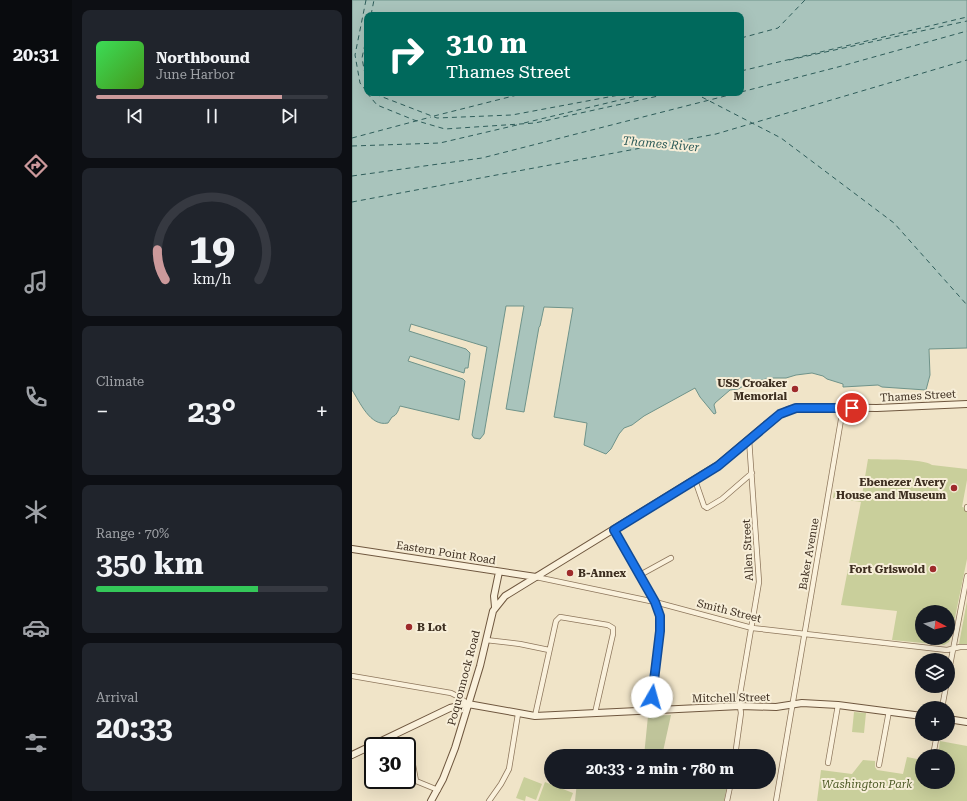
<!DOCTYPE html>
<meta charset="utf-8">
<style>
:root{--surface:#171b24;--page:#20242c;--text:#f1f3f6;--muted:#9ea1a6;--line:#363941;--accent:#cc999b}
body{margin:0;font-family:"Roboto Serif",serif;background:var(--page);color:var(--text);height:100vh;display:flex;flex-direction:column;font-size:15px;white-space:nowrap}
*{box-sizing:border-box;margin:0}
p{font-size:13px;color:var(--muted)}
.icon{flex:none;width:22px;height:22px;fill:none;stroke:currentColor;stroke-width:2;stroke-linecap:round;stroke-linejoin:round}
.map{position:relative;flex:1;overflow:hidden}
.drawer{display:flex;flex-direction:column;gap:10px;padding:10px;background:#0d0f14;width:280px}
.drawer>*{flex:none}
.guide{position:absolute;left:12px;top:12px;width:380px;height:84px;border-radius:8px;box-shadow:0 4px 16px #0002;background:#00695c;color:#fff;overflow:hidden}
.needle{width:26px;rotate:97deg}
.tools{position:absolute;left:563px;top:605px;display:grid;gap:8px}
.tools a{display:grid;place-items:center;width:40px;height:40px;border-radius:50%;background:var(--surface);box-shadow:0 4px 16px #0002;font-size:20px}
.speed{position:absolute;left:12px;top:737px;display:flex;gap:8px;font-size:20px;font-weight:700;text-align:center}
.speed>*{display:grid;place-content:center;width:52px;height:52px;border-radius:50%;background:var(--surface);box-shadow:0 4px 16px #0002;line-height:1}
.speed .limit{border:2px solid #111;border-radius:6px;background:#fff;color:#111}
.pin{position:absolute;display:grid;place-items:center;width:34px;height:34px;color:#fff;margin:-17px;border:2px solid #fff;border-radius:50%;box-shadow:0 1px 4px #0007}
.me{position:absolute;width:44px;margin:-22px;rotate:7deg;stroke-linejoin:round;filter:drop-shadow(0 0 3px #0008)}
.turn{display:flex;align-items:center;gap:14px;height:84px;padding:0 16px;font-size:18px}
.turn .icon{width:52px;height:52px;stroke-width:2.5}
.turn b{display:block;font-size:28px;line-height:34px}
.big{font-size:30px;font-weight:700;line-height:1.1}
.drawer .tile{flex:1;display:flex;flex-direction:column;justify-content:center;gap:6px;min-width:0;padding:0 14px;border-radius:8px;background:var(--page)}
.drawer .dial{align-items:center;gap:0}
.dial svg{height:104px;overflow:visible;fill:none;stroke:var(--line);stroke-width:7;stroke-linecap:round;text-anchor:middle}
.dial text{fill:var(--text);stroke:none}
.song{display:flex;align-items:center;gap:12px}
.cover{width:48px;height:48px;border-radius:6px;background:linear-gradient(135deg,hsl(130 70% 55%),hsl(100 70% 35%))}
.played{height:4px;border-radius:2px;background:linear-gradient(90deg,var(--accent) 80%,var(--line) 80%)}
.keys{display:flex;justify-content:space-around;direction:ltr}
.heat{display:flex;justify-content:space-between;align-items:center;font-size:22px;direction:ltr}
.charge{height:6px;border-radius:3px;background:linear-gradient(90deg,#34c759 70%,var(--line) 0)}
.trip{position:absolute;left:192px;top:749px;width:232px;height:40px;border-radius:20px;background:var(--surface);box-shadow:0 4px 16px #0002;font-weight:700;line-height:40px;text-align:center}
main{display:flex;flex:1;min-height:0}
.tab-bar{display:flex;flex-direction:column;width:72px;justify-content:space-around;align-items:center;background:#090b0e;color:var(--muted)}
.tab-bar .icon{width:28px;height:28px}
.tab-bar .on{color:var(--accent)}
.tab-bar b{font-size:18px;color:var(--text)}
.map>svg:first-child{display:block}
.green{fill:#c9cf9b;fill-rule:evenodd}
.cemetery{fill:#bfc49a}
.water{fill:#a9c4bc;stroke:#6f938a;fill-rule:evenodd}
.lines{fill:none;stroke-linecap:round;stroke-linejoin:round}
.ferry{stroke:#2f5d5a;stroke-width:1;stroke-dasharray:5 4;stroke-linecap:butt}
.street-casing{stroke:#8d765c;stroke-width:6}
.secondary-casing{stroke:#6f573f;stroke-width:8}
.street{stroke:#faf1dc;stroke-width:4.5}
.secondary{stroke:#faf1dc;stroke-width:6}
.route-casing{stroke:#114b97;stroke-width:10}
.route{stroke:#1a73e8;stroke-width:7}
.poi-dot{fill:#9e2a2b;stroke:#f7eed8;stroke-width:1.5}
.labels{text-anchor:middle;dominant-baseline:central;stroke-width:4;stroke-linejoin:round;paint-order:stroke}
.poi-label{font-size:11px;font-weight:bold;fill:#3d2e20;stroke:#f7eed8;text-anchor:end}
.street-label{font-size:11px;fill:#3d2e20;stroke:#f7eed8}
.park-label{font-size:11px;font-style:italic;fill:#4d5a26;stroke:#f7eed8}
.water-label{font-size:12px;font-style:italic;fill:#2f5d5a;stroke:#f7eed8}
</style>
<main>
<nav class="tab-bar">
<b>20:31</b>
<svg class="icon on" aria-label="directions" viewBox="0 0 24 24"><path d="M12 3l9 9-9 9-9-9zM9 14v-3h6M13 9l2 2-2 2"/></svg>
<svg class="icon" aria-label="music" viewBox="0 0 24 24"><path d="M9 18V5l10-2v13"/><circle cx="6" cy="18" r="3"/><circle cx="16" cy="16" r="3"/></svg>
<svg class="icon" aria-label="phone" viewBox="0 0 24 24"><path d="M5 4h4l2 5-3 2q2 4 5 5l2-3 5 2v4C11 20 4 13 5 4z"/></svg>
<svg class="icon" aria-label="climate" viewBox="0 0 24 24"><path d="M12 3v18M4 7l16 10M4 17L20 7"/></svg>
<svg class="icon" aria-label="car" viewBox="0 0 24 24"><path d="M5 17H2v-5l4-1 3-4h7l3 4 3 1v5h-3M9 17h6M6 11h13"/><circle cx="7" cy="17" r="2"/><circle cx="17" cy="17" r="2"/></svg>
<svg class="icon" aria-label="filters" viewBox="0 0 24 24"><path d="M4 7h16M4 17h16"/><circle cx="9" cy="7" r="2"/><circle cx="15" cy="17" r="2"/></svg>
</nav>
<section class="drawer">
<div class="tile">
<div class="song"><i class="cover"></i><div><b>Northbound</b><p>June Harbor</p></div></div>
<div class="played"></div>
<div class="keys"><svg class="icon" aria-label="previous" viewBox="0 0 24 24"><path d="M18 5L8 12l10 7zM5 5v14"/></svg><svg class="icon" aria-label="pause" viewBox="0 0 24 24"><path d="M8 5v14M16 5v14"/></svg><svg class="icon" aria-label="next" viewBox="0 0 24 24"><path d="M6 5l10 7-10 7zM19 5v14"/></svg></div>
</div>
<div class="tile dial"><svg viewBox="0 0 100 80">
<path d="M14 69A42 42 0 1 1 86 69"/>
<path d="M14 69A42 42 0 0 1 8 46" stroke="#cc999b"/>
<text x="50" y="56" font-size="32" font-weight="700">19</text>
<text x="50" y="72" font-size="11">km/h</text>
</svg></div>
<div class="tile"><p>Climate</p>
<div class="heat"><a>−</a><b class="big">23°</b><a>+</a></div>
</div>
<div class="tile"><p>Range · 70%</p><b class="big">350 km</b><div class="charge"></div></div>
<div class="tile"><p>Arrival</p><b class="big">20:33</b></div>
</section>
<div class="map">
<svg width="615" height="801" viewBox="0 0 615 801">
<rect width="100%" height="100%" fill="#f0e4c8"/>
<!-- green -->
<path class="green" d="M516 459C529 460 570 458 580 465L615 469V480L610 507 615 508V559L599 637 597 642 592 645 540 640 545 611 489 605 509 502 481 498 482 491 510 495ZM570 612H596V638H570Z
M615 601V645L607 644Z
M502 712 514 713 512 733 500 732Z
M588 741 615 746V801H465L469 770 500 774 511 760 523 761V767L525 770 551 774 555 757 570 760V782H596V756H586Z
M172 777 190 784 184 800 174 796 173 801 164 798Z
M193 782 221 793 218 801H186Z"/>
<!-- cemetery -->
<path class="cemetery" d="M319 715 310 756H292L296 716Z
M225 782H352V784L375 786 372 801H223Z"/>
<!-- water -->
<path class="water" d="M0 0H615V348L577 349 578 375 574 390 530 387 526 385 491 387V384L475 379 471 376 460 373 444 375 434 378H418L397 383 386 389 378 390 363 403 362 405 364 413 362 414 348 397 343 388 292 416 280 425 272 428 267 434 259 449 254 454 232 445 235 423 202 417 221 308 192 307 188 326 187 327 172 412 154 409 172 306H154L132 434 128 439 122 438 120 435 135 347 59 324 57 331 114 349 118 353 116 368H113L112 373 58 356 56 361 111 379 113 381 107 420 48 406C46 411 45 415 40 417L36 423C18 427 8 402 0 390ZM15 15H389V93H15Z"/>
<g class="lines">
<!-- ferry -->
<path class="ferry" d="M14 0 3 55 8 83 15 92
M19 15 22 0
M15 35 10 58 15 85
M389 38 426 28 453 0
M437 60 615 21
M389 71 615 17
M389 92 486 67 615 31
M15 93 25 105 62 120 93 129 183 123 320 93
M24 93 28 96 85 118 160 115 278 93
M342 93 429 138 542 223 615 305
M82 116 173 93
M172 123 297 93
M0 138 79 117
M0 146 88 143 165 125
M0 176 130 158 385 93
M0 202 364 134 615 60"/>
<defs>
<path id="street" d="M343 480 352 506 355 508 370 499 400 473
M615 509V507
M262 530 303 602 308 616V631L299 710
M288 575 319 558
M184 577 303 602 400 628 595 650 608 647H615
M134 640 168 644 197 650
M0 676 99 693 107 697 116 704
M596 676 615 576
M590 708 594 686
M183 716 204 621 208 617 256 625 261 628V634L243 713
M383 756 389 713 387 700 407 582 397 439
M581 756 585 734
M476 763 486 705
M61 765 64 781 86 790
M527 765 537 711
M137 801 149 784 157 769 166 714
M375 801 379 782
M424 801 491 408"/>
<path id="secondary" d="M0 549 184 577
M143 607 142 596 147 572
M596 719 615 722
M0 755 98 708 116 704 183 716 388 706 424 707 450 703 486 705 570 716
M79 801 91 779 103 748 128 666 141 611 153 596 366 465 411 427 428 414 436 410 451 407 525 408 615 404"/>
</defs>
<!-- street casing -->
<use href="#street" class="street-casing"/>
<!-- secondary casing -->
<use href="#secondary" class="secondary-casing"/>
<!-- street -->
<use href="#street" class="street"/>
<!-- secondary -->
<use href="#secondary" class="secondary"/>
</g>
<g class="lines">
<defs>
<path id="route" d="M300 697 308 631V616L303 602 262 530 366 466 428 414 444 408H500"/>
</defs>
<!-- route casing -->
<use href="#route" class="route-casing"/>
<!-- route -->
<use href="#route" class="route"/>
</g>
<!-- markers -->
<g class="poi-dot">
<circle cx="443" cy="389" r="4"/>
<circle cx="602" cy="488" r="4"/>
<circle cx="581" cy="569" r="4"/>
<circle cx="218" cy="573" r="4"/>
<circle cx="57" cy="627" r="4"/>
</g>
<g class="labels">
<!-- poi labels -->
<g class="poi-label">
<text x="435" y="383">USS Croaker<tspan x="435" dy="13">Memorial</tspan></text>
<text x="594" y="482">Ebenezer Avery<tspan x="594" dy="13">House and Museum</tspan></text>
<text x="573" y="569">Fort Griswold</text>
<text x="226" y="573" text-anchor="start">B-Annex</text>
<text x="65" y="627" text-anchor="start">B Lot</text>
</g>
<!-- street labels -->
<g class="street-label">
<text transform="translate(566 396) rotate(-3)">Thames Street</text>
<text transform="translate(396 550) rotate(-93)">Allen Street</text>
<text transform="translate(94 553) rotate(9)">Eastern Point Road</text>
<text transform="translate(457 554) rotate(-80)">Baker Avenue</text>
<text transform="translate(377 611) rotate(14)">Smith Street</text>
<text transform="translate(112 678) rotate(-75)">Poquonnock Road</text>
<text transform="translate(379 698) rotate(-1)">Mitchell Street</text>
</g>
<!-- park labels -->
<g class="park-label">
<text x="515" y="784">Washington Park</text>
</g>
<!-- water labels -->
<g class="water-label">
<text transform="translate(309 144) rotate(5)">Thames River</text>
</g>
</g>
</svg>
<div class="tools">
<a><svg class="needle" viewBox="-14 -14 28 28"><path d="M0-13l5 13h-10z" fill="#e53935"/><path d="M0 13l5-13h-10z" fill="#9ea1a6"/></svg></a>
<a><svg class="icon" aria-label="layers" viewBox="0 0 24 24"><path d="M12 4l9 5-9 5-9-5zM3 14l9 5 9-5"/></svg></a>
<a>+</a>
<a>−</a>
</div>
<div class="speed"><div class="limit">30</div></div>
<div class="pin" style="left:500px;top:408px;background:#d93025"><svg class="icon" aria-label="arrive" viewBox="0 0 24 24"><path d="M6 21V4h12l-3 4 3 4H6"/></svg></div>
<svg class="me" style="left:300px;top:697px" viewBox="-20 -20 40 40"><circle r="19" fill="#fff"/><path d="M0-13L10 11 0 6-10 11z" fill="#1a73e8"/></svg>
<div class="trip">20:33 · 2 min · 780 m</div>
<div class="guide">
<div class="turn"><svg class="icon" aria-label="right" viewBox="0 0 24 24"><path d="M7 20v-9h11M14 6l5 5-5 5"/></svg><div><b>310 m</b>Thames Street</div></div>
</div>
</div>
</main>
